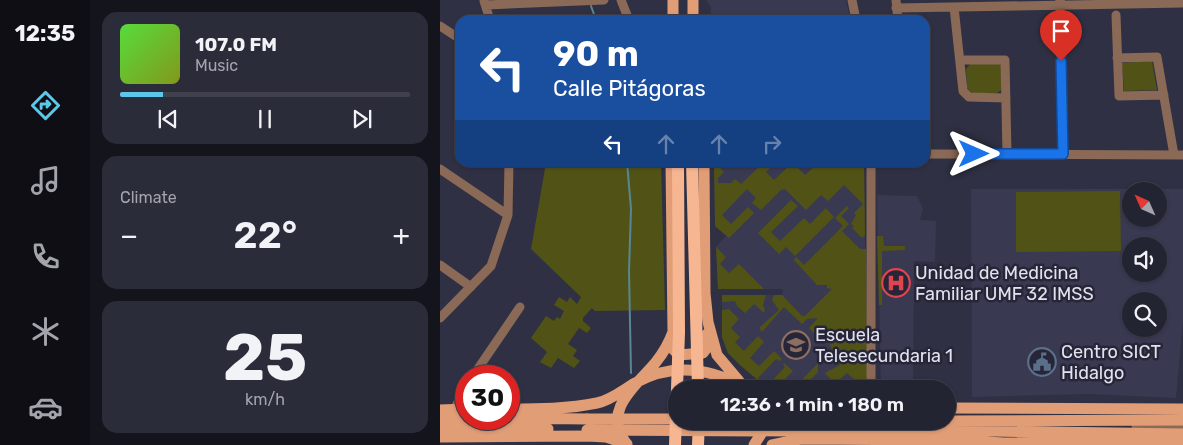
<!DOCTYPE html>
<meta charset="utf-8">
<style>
:root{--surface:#232432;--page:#2b2c3a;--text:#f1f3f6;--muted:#a3a4ac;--line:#40414d;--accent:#5cc7e8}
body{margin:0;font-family:Rubik,sans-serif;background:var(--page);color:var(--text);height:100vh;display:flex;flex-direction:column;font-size:19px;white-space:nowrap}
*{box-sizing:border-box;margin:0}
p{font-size:16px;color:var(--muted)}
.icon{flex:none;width:28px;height:28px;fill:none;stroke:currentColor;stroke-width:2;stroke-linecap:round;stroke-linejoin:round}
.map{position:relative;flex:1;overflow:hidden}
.drawer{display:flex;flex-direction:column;gap:12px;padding:12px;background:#13141c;width:350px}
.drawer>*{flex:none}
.guide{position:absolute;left:15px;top:15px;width:475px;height:152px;border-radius:15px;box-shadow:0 1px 4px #0004,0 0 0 1px var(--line);background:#1a4fa0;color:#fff;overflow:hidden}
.needle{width:32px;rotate:315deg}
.buttons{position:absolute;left:682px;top:182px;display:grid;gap:10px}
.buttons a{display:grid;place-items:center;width:45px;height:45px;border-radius:50%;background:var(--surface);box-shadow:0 1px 4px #0004,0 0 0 1px var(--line);font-size:25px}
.speed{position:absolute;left:15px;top:365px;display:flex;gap:10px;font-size:25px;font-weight:700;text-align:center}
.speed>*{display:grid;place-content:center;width:65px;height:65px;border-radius:50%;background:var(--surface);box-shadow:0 1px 4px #0004,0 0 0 1px var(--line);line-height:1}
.speed .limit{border:8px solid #d22;background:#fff;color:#111}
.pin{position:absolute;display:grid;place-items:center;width:42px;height:42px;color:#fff;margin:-51px -21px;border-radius:50% 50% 50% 0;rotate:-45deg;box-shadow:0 0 5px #0007}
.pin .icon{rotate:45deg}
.me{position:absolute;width:55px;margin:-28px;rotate:90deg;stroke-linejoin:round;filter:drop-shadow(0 0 4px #0008)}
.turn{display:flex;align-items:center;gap:18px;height:105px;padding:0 15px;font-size:22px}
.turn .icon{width:65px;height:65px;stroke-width:2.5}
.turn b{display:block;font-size:35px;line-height:42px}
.lanes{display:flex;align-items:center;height:48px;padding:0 15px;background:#0003;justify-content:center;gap:25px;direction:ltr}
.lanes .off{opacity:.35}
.big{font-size:38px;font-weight:600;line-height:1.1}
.drawer .card{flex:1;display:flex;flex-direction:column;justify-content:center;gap:8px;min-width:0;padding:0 18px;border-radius:15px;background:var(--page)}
.drawer .dial{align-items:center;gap:0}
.dial b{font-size:65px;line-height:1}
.song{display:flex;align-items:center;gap:15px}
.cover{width:60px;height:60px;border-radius:8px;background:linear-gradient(135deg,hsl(110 70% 55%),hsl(70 70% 35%))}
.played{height:5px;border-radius:2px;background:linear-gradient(90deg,var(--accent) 15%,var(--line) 15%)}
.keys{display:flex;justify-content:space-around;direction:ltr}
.heat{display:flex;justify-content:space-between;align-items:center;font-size:28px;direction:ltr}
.trip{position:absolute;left:228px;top:380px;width:288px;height:50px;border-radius:25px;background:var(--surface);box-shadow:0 1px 4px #0004,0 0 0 1px var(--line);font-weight:600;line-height:50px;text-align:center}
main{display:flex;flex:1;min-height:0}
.menu{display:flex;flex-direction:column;width:90px;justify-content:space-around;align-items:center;background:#0e0e14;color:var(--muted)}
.menu .icon{width:35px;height:35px}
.menu .on{color:var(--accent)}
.menu b{font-size:22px;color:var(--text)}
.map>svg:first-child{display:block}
.built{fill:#393952;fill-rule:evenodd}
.green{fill:#515316}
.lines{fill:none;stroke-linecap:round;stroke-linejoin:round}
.stream{stroke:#588694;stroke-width:2}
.minor{stroke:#8a6956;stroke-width:9}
.major{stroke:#e09d76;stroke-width:11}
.highway{stroke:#f7b692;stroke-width:12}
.major-bridge{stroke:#e09d76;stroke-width:11}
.highway-bridge{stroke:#f7b692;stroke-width:12}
.route-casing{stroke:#114b97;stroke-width:12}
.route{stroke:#1a73e8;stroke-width:9}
.labels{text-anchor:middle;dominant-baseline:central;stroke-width:5;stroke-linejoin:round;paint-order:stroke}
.poi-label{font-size:18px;fill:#e1e2ee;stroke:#262638;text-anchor:start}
</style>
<main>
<nav class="menu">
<b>12:35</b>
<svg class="icon on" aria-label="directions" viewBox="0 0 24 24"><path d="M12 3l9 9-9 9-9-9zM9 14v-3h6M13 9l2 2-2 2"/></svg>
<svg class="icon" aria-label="music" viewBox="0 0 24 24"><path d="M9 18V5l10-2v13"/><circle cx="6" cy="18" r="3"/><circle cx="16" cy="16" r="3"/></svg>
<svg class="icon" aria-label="phone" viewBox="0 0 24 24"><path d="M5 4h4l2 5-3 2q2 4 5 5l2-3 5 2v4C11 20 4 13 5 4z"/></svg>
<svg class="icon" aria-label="climate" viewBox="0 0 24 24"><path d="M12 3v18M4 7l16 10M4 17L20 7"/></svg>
<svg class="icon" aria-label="car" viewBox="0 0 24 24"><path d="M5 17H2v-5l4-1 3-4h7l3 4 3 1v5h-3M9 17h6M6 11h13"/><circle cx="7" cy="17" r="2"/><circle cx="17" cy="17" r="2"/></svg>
</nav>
<section class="drawer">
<div class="card">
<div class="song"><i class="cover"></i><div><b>107.0 FM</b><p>Music</p></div></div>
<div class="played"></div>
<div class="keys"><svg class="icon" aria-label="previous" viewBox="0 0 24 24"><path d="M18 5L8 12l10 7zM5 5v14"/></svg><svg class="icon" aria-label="pause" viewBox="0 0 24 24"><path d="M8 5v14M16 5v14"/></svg><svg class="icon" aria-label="next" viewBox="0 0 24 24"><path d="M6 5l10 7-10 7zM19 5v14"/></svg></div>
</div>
<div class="card"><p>Climate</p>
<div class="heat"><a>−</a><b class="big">22°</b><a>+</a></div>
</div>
<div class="card dial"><b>25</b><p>km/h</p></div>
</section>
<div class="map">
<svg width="743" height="445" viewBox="0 0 743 445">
<rect width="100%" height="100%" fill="#2f3043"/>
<!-- built -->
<path class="built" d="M266 0H406L410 20H266L271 15V7Z
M274 163H424L427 377 423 389H328L288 353 282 337V295H342L343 289H278L276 247 286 236 275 226Z
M531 189H743V319L736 398 649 394 532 397ZM691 191H719V219H691ZM691 246H719V274H691ZM691 301H719V329H691Z
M437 195 477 196 483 209 480 220 496 221 495 262 474 261 473 389H441Z"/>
<!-- green -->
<path class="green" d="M712 61 717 90 684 91 682 63Z
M531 63H559L563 67V89L557 93H532L527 88 526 69Z
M106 163H221L225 310 155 311 152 308 143 318V321L151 328 147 333 139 328 128 344 137 350 133 356 140 361 134 368 118 358 111 368 100 362 107 352 91 338 106 316 114 321 117 317 120 319 124 311 114 305 119 297 127 302 130 297 137 304 141 297 91 249Z
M274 163H277L276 164 284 172 278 178V183H291L295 179 301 184 323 163H330L333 165 326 172 334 180 352 163H361L357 167 365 175 376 165 374 163H424L425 235 422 238 412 228 414 226 411 224 416 215 414 213 423 204 404 185 388 201 381 195 366 210 345 189 341 190 321 210 312 203 316 198 307 189 282 215 291 224 308 207 314 213 289 238 275 226Z
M680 191 681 251 576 252V192Z
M351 200 358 206 331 232 340 241 364 218 370 224 386 208 394 217 355 256 346 247 339 254 318 233Z
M407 206 409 208 401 216 409 224 402 231 420 249H426L427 377 423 389H409L416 381 407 373 395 384 385 373 400 365 386 337 380 340 369 328 378 318 367 319 362 324 344 307 322 332 319 328 339 310 332 300 334 295H342L362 316H365L392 289 387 288V285H377L354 260 356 257 364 265 403 226 395 218Z
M437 236H443L444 246H465V250L442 251V305H439Z
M276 247 286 257 280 264 289 273 299 264 324 289H278Z
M282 295H326L323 305 325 311 323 312 314 304 305 313 297 306 295 301 282 302Z
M289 309 299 319 291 328 300 337 295 342 304 351 318 336 324 342 310 358 319 366 334 351 342 359 339 361 336 359 318 378 327 386 345 367 343 364 344 363 353 371 345 379 354 388 378 363V372L365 385 369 389H328L300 365 288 353 282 337V310Z"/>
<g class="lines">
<!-- stream -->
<path class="stream" d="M151 6 156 20
M187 162 191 209 189 271 191 373"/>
<!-- minor -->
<path class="minor" d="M181 0 189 20
M412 0 416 20
M456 0 458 20
M620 0 623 154
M44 1 50 20
M46 5 164 0
M514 7 523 91 529 97 566 98
M456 8 743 3
M676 15 679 96 724 95
M0 26 20 39
M677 58 717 57 734 155
M520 60H565L567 154
M485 154 743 155
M431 162V389
M0 169 68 215
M0 265 31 287
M0 318 51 266 68 215 69 162
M33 376 80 307
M14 410 26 386
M696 426 743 425"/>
<!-- major -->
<path class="major" d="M233 0V20
M253 0V20
M264 162 265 293 268 322 277 355 299 381
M232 348 239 355 263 353 266 349 267 334
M506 408 743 409
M69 409C98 409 128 409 157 403 171 400 183 390 195 383 233 362 271 368 308 389
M0 410 26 409
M0 418H26
M69 418 147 419
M506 421 743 420
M0 429H108
M348 431H551L743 434
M0 437 147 436 166 437 187 444
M186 443C161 410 197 385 216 362 224 352 229 343 233 332L231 162
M314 445 321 434 323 421
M332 445 361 439 511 440 564 443 743 441"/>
<!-- highway -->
<path class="highway" d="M258 445 259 421"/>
<!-- major-bridge -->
<path class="major-bridge" d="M147 419H236
M147 430 348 431"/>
<!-- highway-bridge -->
<path class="highway-bridge" d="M252 162 258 389
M235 445 239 332 238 162"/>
</g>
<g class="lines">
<defs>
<path id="route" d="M534 154H623L621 61"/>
</defs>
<!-- route casing -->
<use href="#route" class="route-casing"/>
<!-- route -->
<use href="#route" class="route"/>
</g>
<!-- icons -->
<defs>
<symbol id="hospital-ring" viewBox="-11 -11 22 22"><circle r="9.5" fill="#262638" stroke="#e0444e" stroke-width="1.5"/><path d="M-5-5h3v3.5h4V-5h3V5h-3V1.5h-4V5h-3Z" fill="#e0444e"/></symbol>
<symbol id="school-ring" viewBox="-11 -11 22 22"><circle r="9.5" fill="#262638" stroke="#8d6e63" stroke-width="1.5"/><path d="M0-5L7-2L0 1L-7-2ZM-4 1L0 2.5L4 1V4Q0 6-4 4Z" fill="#8d6e63"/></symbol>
<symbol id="civic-ring" viewBox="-11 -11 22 22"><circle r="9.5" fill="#262638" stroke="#5c6f8a" stroke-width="1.5"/><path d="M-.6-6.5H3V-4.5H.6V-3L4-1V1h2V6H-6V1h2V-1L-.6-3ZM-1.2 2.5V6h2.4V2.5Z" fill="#5c6f8a"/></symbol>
</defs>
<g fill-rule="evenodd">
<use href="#hospital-ring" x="440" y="267" width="32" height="32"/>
<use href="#school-ring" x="340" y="329" width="32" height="32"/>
<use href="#civic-ring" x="586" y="346" width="32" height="32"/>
</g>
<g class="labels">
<!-- poi labels -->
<g class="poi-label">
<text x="475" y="273">Unidad de Medicina<tspan x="475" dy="21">Familiar UMF 32 IMSS</tspan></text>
<text x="375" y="335">Escuela<tspan x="375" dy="21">Telesecundaria 1</tspan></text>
<text x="621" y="352">Centro SICT<tspan x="621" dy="21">Hidalgo</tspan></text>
</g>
</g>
</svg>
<div class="buttons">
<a><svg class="needle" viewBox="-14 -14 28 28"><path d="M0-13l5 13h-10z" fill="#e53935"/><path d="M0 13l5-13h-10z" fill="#a3a4ac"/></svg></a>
<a><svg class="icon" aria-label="sound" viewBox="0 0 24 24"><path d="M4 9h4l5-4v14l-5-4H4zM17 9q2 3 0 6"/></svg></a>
<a><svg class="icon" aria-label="search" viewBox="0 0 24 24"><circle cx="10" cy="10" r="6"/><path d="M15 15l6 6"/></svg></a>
</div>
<div class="speed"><div class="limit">30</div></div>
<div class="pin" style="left:621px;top:61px;background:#d93025"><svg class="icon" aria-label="arrive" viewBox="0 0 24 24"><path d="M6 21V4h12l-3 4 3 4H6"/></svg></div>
<svg class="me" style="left:534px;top:154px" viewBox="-20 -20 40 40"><path d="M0-17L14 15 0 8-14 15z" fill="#1a73e8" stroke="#fff" stroke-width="4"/></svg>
<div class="trip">12:36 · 1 min · 180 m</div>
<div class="guide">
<div class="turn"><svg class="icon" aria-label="left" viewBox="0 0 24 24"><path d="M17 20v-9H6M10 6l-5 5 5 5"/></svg><div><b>90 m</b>Calle Pitágoras</div></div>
<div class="lanes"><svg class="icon" aria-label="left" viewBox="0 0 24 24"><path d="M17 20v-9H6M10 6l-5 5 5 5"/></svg><svg class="icon off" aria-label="ahead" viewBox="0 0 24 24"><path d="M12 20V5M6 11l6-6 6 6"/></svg><svg class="icon off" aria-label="ahead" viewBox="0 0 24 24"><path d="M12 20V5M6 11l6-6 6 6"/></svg><svg class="icon off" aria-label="right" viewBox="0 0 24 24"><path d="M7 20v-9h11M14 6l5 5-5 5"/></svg></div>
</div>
</div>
</main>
